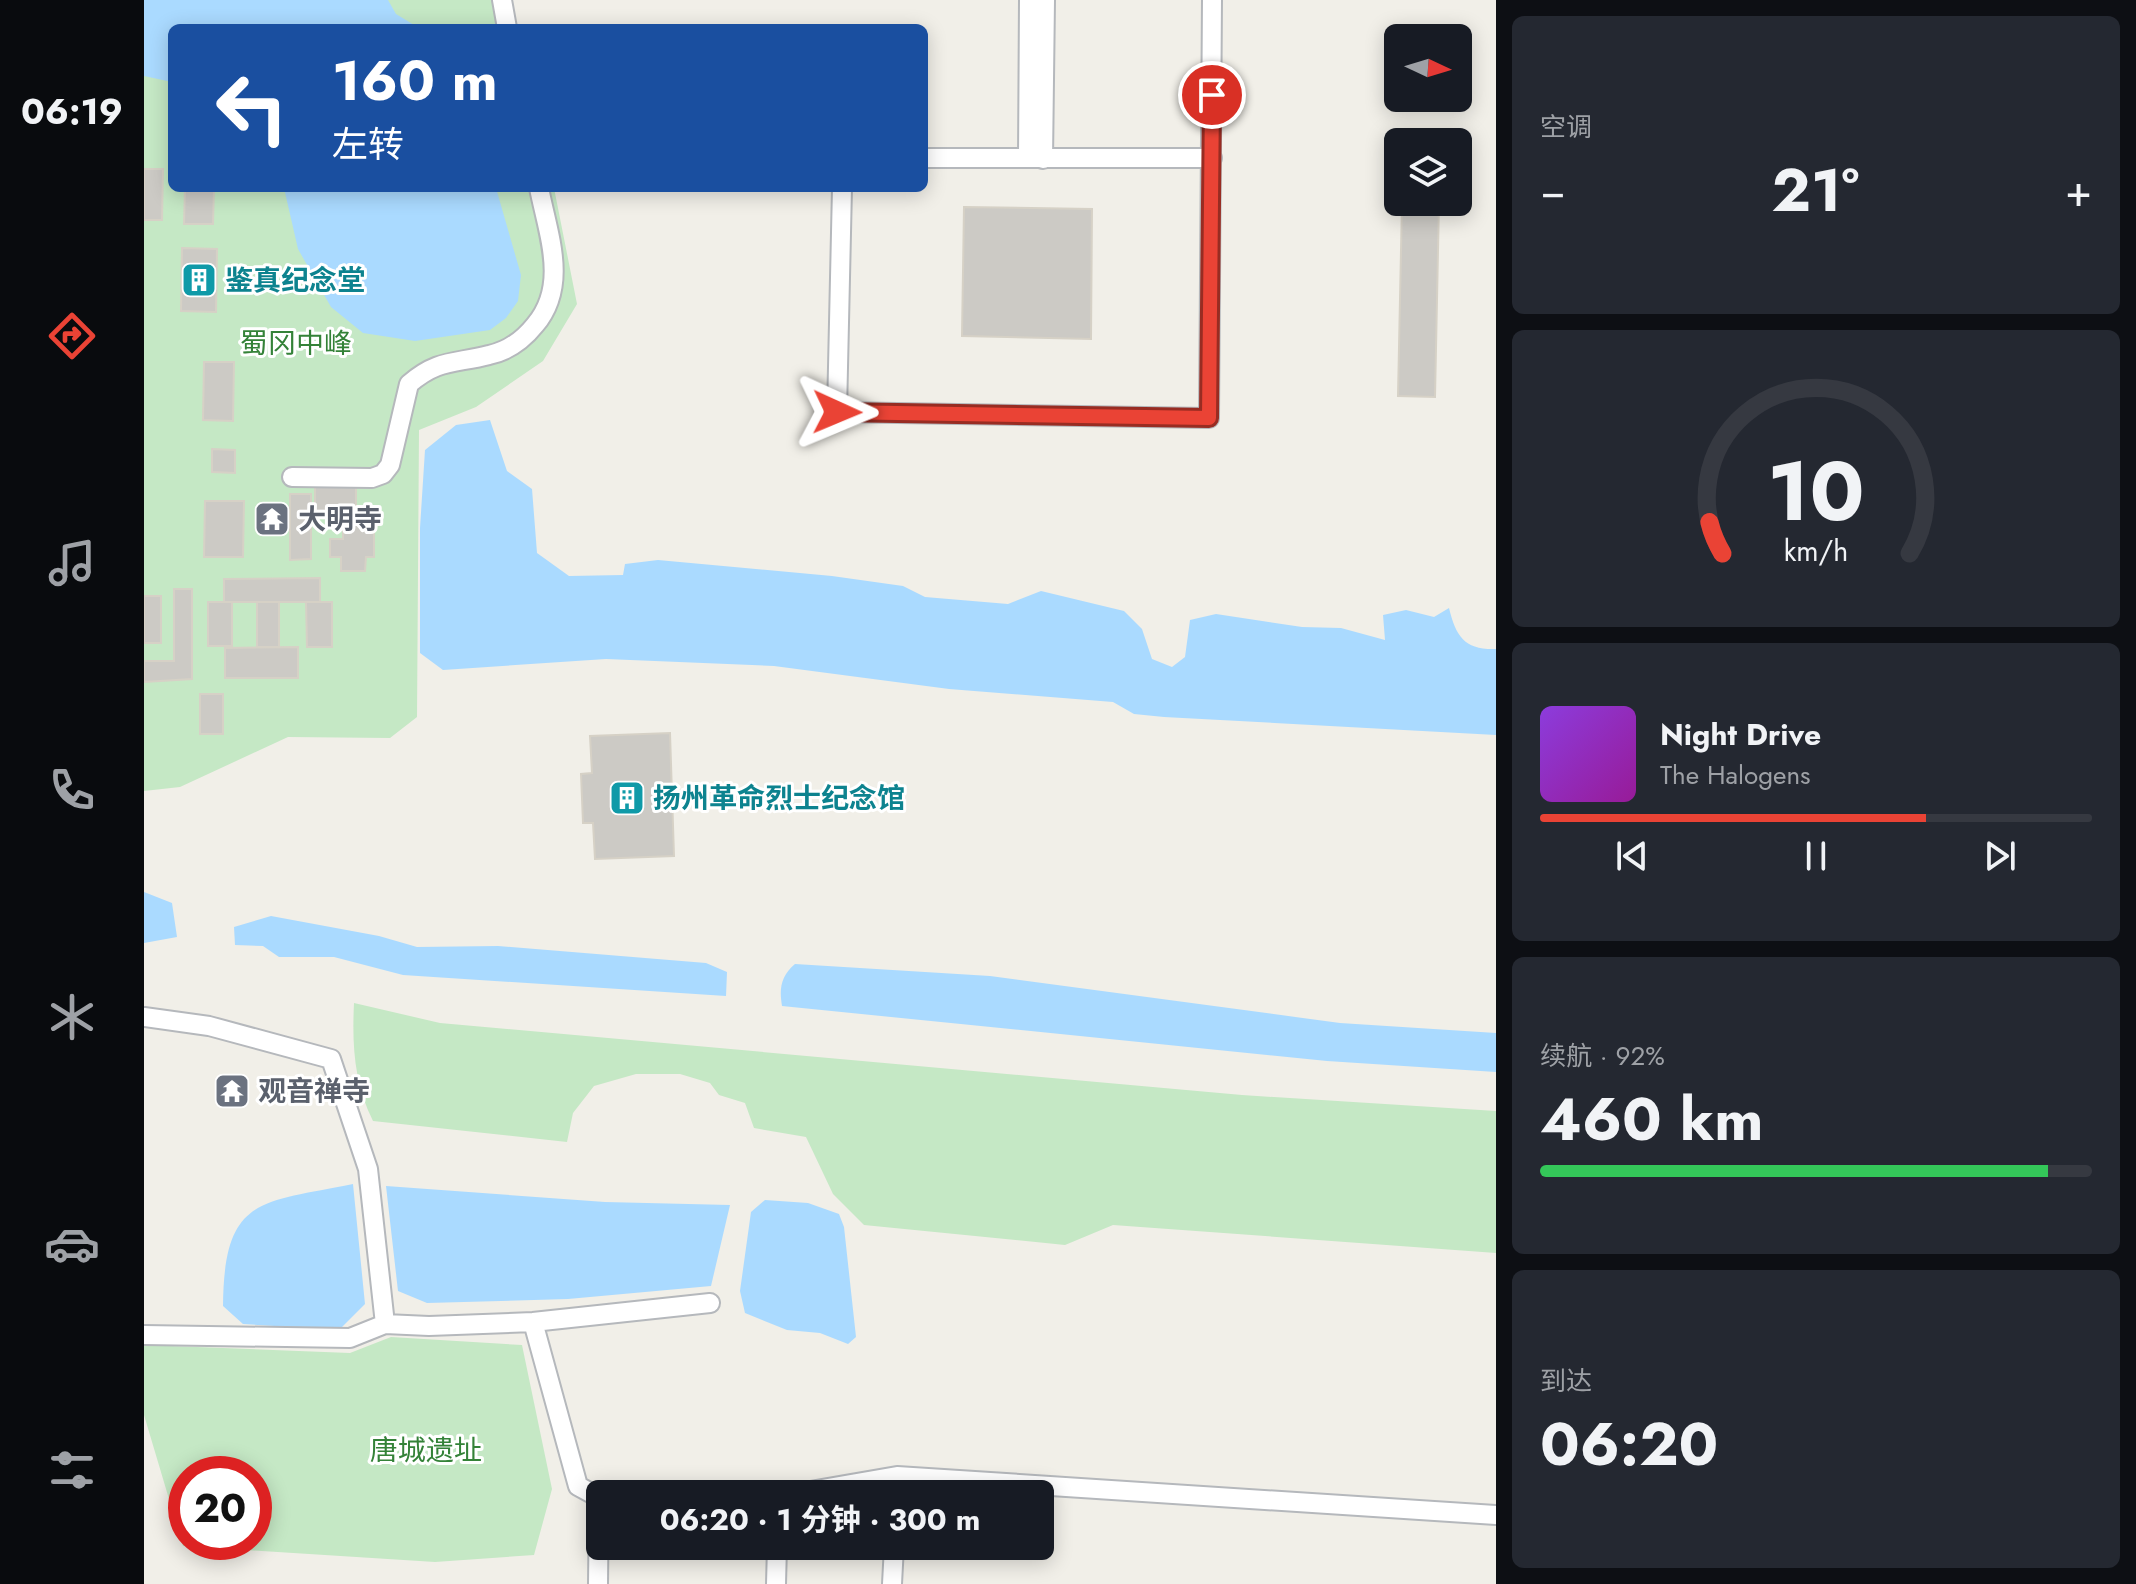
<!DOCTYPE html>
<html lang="zh">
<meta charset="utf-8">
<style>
:root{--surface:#171b24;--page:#242831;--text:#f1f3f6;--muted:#9ea1a6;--line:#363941;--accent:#ea4335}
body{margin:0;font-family:Jost,"Noto Sans SC",sans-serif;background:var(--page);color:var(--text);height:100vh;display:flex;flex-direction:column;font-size:30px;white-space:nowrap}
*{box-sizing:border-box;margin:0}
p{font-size:26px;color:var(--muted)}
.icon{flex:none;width:44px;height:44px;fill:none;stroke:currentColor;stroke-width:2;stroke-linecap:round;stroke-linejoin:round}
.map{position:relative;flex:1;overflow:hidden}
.drawer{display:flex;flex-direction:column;gap:16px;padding:16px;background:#0d0f14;width:640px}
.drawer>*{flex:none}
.top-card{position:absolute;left:24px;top:24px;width:760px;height:168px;border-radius:12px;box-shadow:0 4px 20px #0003;background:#1a4fa0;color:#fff;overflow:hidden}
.needle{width:52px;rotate:94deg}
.buttons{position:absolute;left:1240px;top:24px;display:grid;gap:16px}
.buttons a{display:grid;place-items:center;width:88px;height:88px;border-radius:12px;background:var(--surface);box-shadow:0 4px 20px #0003;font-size:40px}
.speed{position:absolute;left:24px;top:1456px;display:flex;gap:16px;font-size:40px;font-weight:700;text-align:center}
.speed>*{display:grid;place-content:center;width:104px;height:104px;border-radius:50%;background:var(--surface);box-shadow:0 4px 20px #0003;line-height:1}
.speed .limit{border:12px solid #d22;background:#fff;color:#111}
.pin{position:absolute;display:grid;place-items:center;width:68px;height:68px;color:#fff;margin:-34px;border:4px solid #fff;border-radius:50%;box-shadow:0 2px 8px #0007}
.me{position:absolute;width:88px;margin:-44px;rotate:91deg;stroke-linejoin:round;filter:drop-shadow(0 0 6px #0008)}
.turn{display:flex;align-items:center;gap:28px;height:168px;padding:0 32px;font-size:36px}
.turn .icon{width:104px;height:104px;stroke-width:2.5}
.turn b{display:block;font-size:56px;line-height:68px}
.big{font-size:60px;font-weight:700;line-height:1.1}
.drawer .card{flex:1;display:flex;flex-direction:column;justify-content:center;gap:12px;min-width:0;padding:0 28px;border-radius:12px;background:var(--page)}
.drawer .dial{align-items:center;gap:0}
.dial svg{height:208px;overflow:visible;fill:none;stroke:var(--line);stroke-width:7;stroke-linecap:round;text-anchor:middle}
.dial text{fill:var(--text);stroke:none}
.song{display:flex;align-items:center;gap:24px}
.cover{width:96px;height:96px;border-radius:12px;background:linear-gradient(135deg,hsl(270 70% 55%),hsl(300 70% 35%))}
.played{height:8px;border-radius:4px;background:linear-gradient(90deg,var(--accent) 70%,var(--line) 70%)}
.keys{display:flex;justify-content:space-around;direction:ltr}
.heat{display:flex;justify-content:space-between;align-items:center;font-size:44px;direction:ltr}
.charge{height:12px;border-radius:6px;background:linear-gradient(90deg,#34c759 92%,var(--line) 0)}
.trip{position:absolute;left:442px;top:1480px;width:468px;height:80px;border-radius:12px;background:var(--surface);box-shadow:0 4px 20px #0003;font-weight:700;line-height:80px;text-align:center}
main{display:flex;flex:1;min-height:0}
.tabs{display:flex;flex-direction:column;width:144px;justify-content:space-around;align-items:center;background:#090b0e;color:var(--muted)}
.tabs .icon{width:56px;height:56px}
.tabs .selected{color:var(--accent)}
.tabs b{font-size:36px;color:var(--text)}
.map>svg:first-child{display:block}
.green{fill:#c5e8c5;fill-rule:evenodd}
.water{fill:#aadaff}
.building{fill:#cccac5;stroke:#d6d1c6;stroke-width:2}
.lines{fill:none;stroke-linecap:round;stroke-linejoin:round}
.minor-casing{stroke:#b5b8bc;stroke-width:22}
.minor{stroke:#fff;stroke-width:18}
.route-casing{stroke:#982c22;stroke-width:20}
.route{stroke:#ea4335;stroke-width:14}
.labels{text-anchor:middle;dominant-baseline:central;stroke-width:6;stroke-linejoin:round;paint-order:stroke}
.culture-label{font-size:28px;font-weight:bold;fill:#0d838f;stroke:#fff;text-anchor:start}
.park-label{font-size:28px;fill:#348238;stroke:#fff}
.worship-label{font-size:28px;font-weight:bold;fill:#5b616d;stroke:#fff;text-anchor:start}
</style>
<main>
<nav class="tabs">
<b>06:19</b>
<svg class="icon selected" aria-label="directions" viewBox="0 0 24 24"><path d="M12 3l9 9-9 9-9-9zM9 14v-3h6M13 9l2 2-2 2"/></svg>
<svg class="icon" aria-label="music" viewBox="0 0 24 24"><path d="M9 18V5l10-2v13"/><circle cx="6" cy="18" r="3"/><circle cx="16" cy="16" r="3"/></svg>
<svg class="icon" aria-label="phone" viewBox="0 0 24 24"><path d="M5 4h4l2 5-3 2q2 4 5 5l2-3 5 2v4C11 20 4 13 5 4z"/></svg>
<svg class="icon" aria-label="climate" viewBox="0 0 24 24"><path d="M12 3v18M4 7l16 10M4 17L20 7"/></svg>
<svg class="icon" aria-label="car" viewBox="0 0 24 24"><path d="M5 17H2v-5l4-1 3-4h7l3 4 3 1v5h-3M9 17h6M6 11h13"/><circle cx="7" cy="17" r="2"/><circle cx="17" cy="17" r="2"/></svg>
<svg class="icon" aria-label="filters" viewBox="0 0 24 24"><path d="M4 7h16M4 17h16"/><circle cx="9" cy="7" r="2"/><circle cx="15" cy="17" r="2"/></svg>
</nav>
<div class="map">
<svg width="1352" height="1584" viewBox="0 0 1352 1584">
<rect width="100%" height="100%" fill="#f1efe8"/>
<!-- green -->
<path class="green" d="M0 0H355L368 28H28V188H410L433 304 399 361 332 407 275 430 273 717 246 738 144 737 36 787 0 791Z
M210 1003 296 1023 1098 1095 1352 1111V1253L969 1225 921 1245 720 1225 689 1194 662 1137 610 1128 601 1103 575 1095 566 1083 536 1074H492L450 1086 429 1113 423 1142 229 1121C210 1083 208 1045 210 1003Z
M247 1337 378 1345 408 1489 390 1555 291 1562 39 1546 0 1415V1345L206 1353ZM42 1474H110V1542H42Z"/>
<!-- water -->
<path class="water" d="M0 0H244L252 14 275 28H28V82L0 76Z
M140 188H352L377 275 374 301 362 318 346 330 271 341 219 333 187 307 154 249Z
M346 420 363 471 388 489 393 553 425 576 479 575 481 564 514 560 688 576 759 586 781 597 864 604 897 591 980 611 998 629 1008 659 1028 667 1041 657 1046 620 1072 614 1158 627 1197 628 1241 640 1239 615 1262 610 1290 617 1305 608C1312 637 1321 650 1352 649V735L1020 717 990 714 969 702 805 689 630 666 462 659 299 670 276 653V528L281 450 312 425Z
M0 892 28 903 33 937 0 943Z
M127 916 235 936 273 947 354 946 562 963 583 972 582 996 259 975 190 957H135L119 946 91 945 90 927Z
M651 964 846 976 1196 1023 1352 1033V1072L1183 1061 638 1006C635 988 637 976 651 964Z
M209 1184 221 1304 195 1330 99 1324 79 1306C80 1196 116 1203 209 1184Z
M242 1186 461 1202 586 1205 567 1286 424 1299 283 1303 254 1291Z
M621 1200 664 1203 695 1214 700 1227 712 1337 704 1344 676 1333 643 1330 601 1313 596 1291 607 1212Z"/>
<!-- building -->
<path class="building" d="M0 169H19L18 220H0Z
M41 188H70L69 224H40Z
M1258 202H1295L1291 397 1254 396Z
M820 207 948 209 947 339 818 336Z
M38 248 73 249 72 312 37 311Z
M60 362H90L89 421 59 420Z
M68 449 91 450V473L68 472Z
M171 485H212V506H199V511H171Z
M146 494H167V559L146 560Z
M61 501H100L99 557H60Z
M199 506H230V557H222L221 571H197V557H186V539H199Z
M176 578V602H80V579Z
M30 589H48V679L0 682V661H30Z
M0 596H17V643H0Z
M64 602H88V646H64Z
M113 602H135V647H113Z
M162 602H188V647H163Z
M154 647V678H81V648Z
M56 694H79V734H56Z
M526 733 530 856 451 859 449 823H439L437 774 448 773 446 736Z"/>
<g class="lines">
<defs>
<path id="minor" d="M358 0 363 28
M780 158H1068
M884 158 885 0
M899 159 901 0
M698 188 693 412 1065 418 1068 0
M148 477 228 478 239 474 246 465 265 384C294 359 310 364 345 355 364 351 379 340 391 325 425 285 404 234 395 188
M0 1017 65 1026 187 1059 224 1169 241 1324
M389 1322 434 1486 456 1498
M0 1335 206 1338 241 1324 285 1326 389 1322 566 1303
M649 1494 753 1476 1352 1515
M454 1584 455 1498
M632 1584 633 1546
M748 1584 750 1546"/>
</defs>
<!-- minor casing -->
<use href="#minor" class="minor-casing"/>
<!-- minor -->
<use href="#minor" class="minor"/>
</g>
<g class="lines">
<defs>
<path id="route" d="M693 412 1065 418 1068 95"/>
</defs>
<!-- route casing -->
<use href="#route" class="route-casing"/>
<!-- route -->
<use href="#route" class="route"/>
</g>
<!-- icons -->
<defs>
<symbol id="building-square" viewBox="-11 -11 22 22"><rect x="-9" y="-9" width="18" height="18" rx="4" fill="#0f9aa8" stroke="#fff"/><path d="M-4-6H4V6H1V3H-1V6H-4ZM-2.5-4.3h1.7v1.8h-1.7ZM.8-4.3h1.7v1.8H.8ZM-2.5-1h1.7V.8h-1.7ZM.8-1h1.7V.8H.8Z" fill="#fff"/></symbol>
<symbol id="temple-square" viewBox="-11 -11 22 22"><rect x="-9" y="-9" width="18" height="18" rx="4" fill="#6b7280" stroke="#fff"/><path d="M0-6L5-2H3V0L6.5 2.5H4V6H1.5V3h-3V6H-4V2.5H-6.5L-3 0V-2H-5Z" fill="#fff"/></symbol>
</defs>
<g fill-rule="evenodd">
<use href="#building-square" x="35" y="260" width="40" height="40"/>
<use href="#temple-square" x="108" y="499" width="40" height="40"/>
<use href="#building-square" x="463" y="778" width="40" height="40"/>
<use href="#temple-square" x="68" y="1071" width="40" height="40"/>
</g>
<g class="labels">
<!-- culture labels -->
<g class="culture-label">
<text x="81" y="280">鉴真纪念堂</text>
<text x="509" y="798">扬州革命烈士纪念馆</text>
</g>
<!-- park labels -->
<g class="park-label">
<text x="152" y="343">蜀冈中峰</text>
<text x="282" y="1450">唐城遗址</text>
</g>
<!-- worship labels -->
<g class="worship-label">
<text x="154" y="519">大明寺</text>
<text x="114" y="1091">观音禅寺</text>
</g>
</g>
</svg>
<div class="buttons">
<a><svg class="needle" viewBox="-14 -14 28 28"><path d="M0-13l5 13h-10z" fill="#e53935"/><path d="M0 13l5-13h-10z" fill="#9ea1a6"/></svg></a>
<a><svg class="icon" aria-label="layers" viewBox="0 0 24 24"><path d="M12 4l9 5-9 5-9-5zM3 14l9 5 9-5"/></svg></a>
</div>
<div class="speed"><div class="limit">20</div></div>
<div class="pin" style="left:1068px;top:95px;background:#d93025"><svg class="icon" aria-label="arrive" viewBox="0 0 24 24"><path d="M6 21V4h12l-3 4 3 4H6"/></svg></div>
<svg class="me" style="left:693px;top:412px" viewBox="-20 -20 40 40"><path d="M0-17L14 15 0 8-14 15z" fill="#ea4335" stroke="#fff" stroke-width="4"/></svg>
<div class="trip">06:20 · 1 分钟 · 300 m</div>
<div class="top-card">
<div class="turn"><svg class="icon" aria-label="left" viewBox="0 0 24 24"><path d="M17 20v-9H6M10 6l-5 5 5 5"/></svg><div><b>160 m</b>左转</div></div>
</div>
</div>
<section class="drawer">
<div class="card"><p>空调</p>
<div class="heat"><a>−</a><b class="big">21°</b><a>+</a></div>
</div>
<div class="card dial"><svg viewBox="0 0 100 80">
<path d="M14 69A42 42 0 1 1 86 69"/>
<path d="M14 69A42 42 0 0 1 9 57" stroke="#ea4335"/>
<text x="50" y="56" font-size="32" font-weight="700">10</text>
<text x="50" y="72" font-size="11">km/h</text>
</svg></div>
<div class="card">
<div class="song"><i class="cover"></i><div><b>Night Drive</b><p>The Halogens</p></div></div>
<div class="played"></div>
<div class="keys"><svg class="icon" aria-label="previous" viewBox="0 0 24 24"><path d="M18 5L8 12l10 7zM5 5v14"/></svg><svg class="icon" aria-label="pause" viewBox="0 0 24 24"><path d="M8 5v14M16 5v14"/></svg><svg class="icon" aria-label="next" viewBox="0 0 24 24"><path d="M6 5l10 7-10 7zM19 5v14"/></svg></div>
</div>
<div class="card"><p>续航 · 92%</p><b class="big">460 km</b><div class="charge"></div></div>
<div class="card"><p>到达</p><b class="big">06:20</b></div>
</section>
</main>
